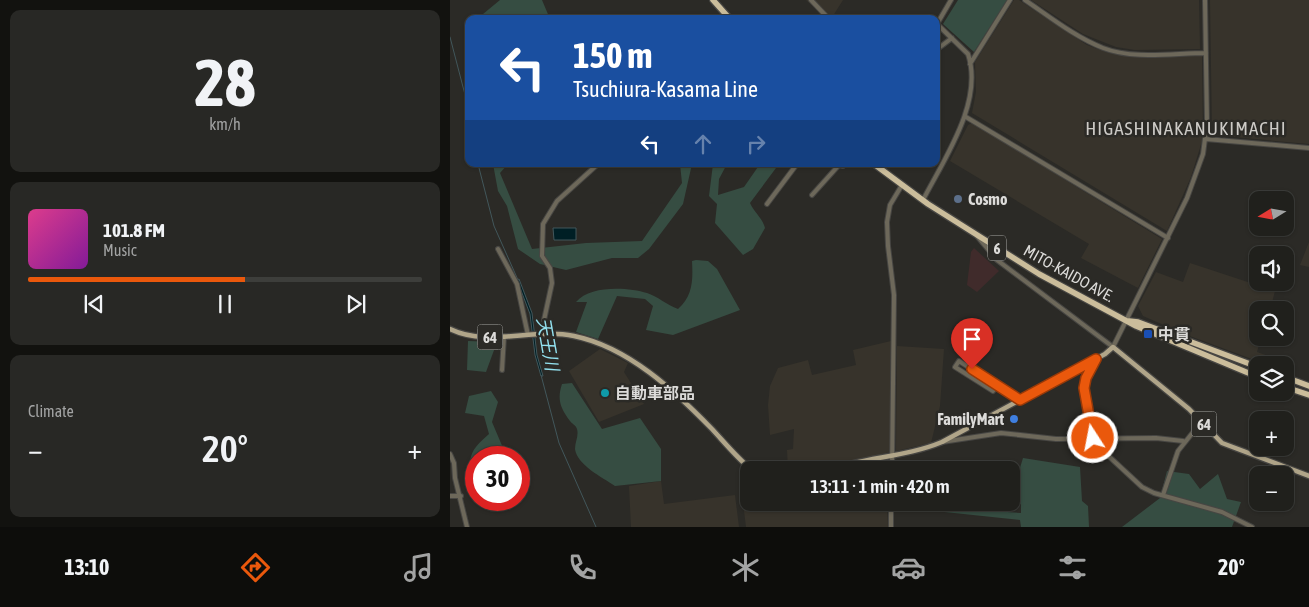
<!DOCTYPE html>
<meta charset="utf-8">
<style>
:root{--surface:#20201c;--page:#282825;--text:#f1f3f6;--muted:#a2a3a3;--line:#3d3e3b;--accent:#ea580c}
body{margin:0;font-family:"Asap Condensed","Noto Sans JP",sans-serif;background:var(--page);color:var(--text);height:100vh;display:flex;flex-direction:column;font-size:19px;white-space:nowrap}
*{box-sizing:border-box;margin:0}
p{font-size:16px;color:var(--muted)}
.icon{flex:none;width:28px;height:28px;fill:none;stroke:currentColor;stroke-width:2;stroke-linecap:round;stroke-linejoin:round}
.map{position:relative;flex:1;overflow:hidden}
.side{display:flex;flex-direction:column;gap:10px;padding:10px;background:#12120f;width:450px}
.side>*{flex:none}
.guide{position:absolute;left:15px;top:15px;width:475px;height:152px;border-radius:10px;box-shadow:0 1px 4px #0004,0 0 0 1px var(--line);background:#1a4fa0;color:#fff;overflow:hidden}
.needle{width:32px;rotate:259deg}
.buttons{position:absolute;left:799px;top:191px;display:grid;gap:10px}
.buttons a{display:grid;place-items:center;width:45px;height:45px;border-radius:10px;background:var(--surface);box-shadow:0 1px 4px #0004,0 0 0 1px var(--line);font-size:25px}
.speed{position:absolute;left:15px;top:446px;display:flex;gap:10px;font-size:25px;font-weight:700;text-align:center}
.speed>*{display:grid;place-content:center;width:65px;height:65px;border-radius:50%;background:var(--surface);box-shadow:0 1px 4px #0004,0 0 0 1px var(--line);line-height:1}
.speed .limit{border:8px solid #d22;background:#fff;color:#111}
.pin{position:absolute;display:grid;place-items:center;width:42px;height:42px;color:#fff;margin:-51px -21px;border-radius:50% 50% 50% 0;rotate:-45deg;box-shadow:0 0 5px #0007}
.pin .icon{rotate:45deg}
.me{position:absolute;width:55px;margin:-28px;rotate:349deg;stroke-linejoin:round;filter:drop-shadow(0 0 4px #0008)}
.turn{display:flex;align-items:center;gap:18px;height:105px;padding:0 25px;font-size:22px}
.turn .icon{width:65px;height:65px;stroke-width:2.5}
.turn b{display:block;font-size:35px;line-height:42px}
.lanes{display:flex;align-items:center;height:48px;padding:0 25px;background:#0003;justify-content:center;gap:25px;direction:ltr}
.lanes .off{opacity:.35}
.big{font-size:38px;font-weight:600;line-height:1.1}
.side .tile{flex:1;display:flex;flex-direction:column;justify-content:center;gap:8px;min-width:0;padding:0 18px;border-radius:10px;background:var(--page)}
.side .dial{align-items:center;gap:0}
.dial b{font-size:65px;line-height:1}
.song{display:flex;align-items:center;gap:15px}
.cover{width:60px;height:60px;border-radius:8px;background:linear-gradient(135deg,hsl(330 70% 55%),hsl(290 70% 35%))}
.played{height:5px;border-radius:2px;background:linear-gradient(90deg,var(--accent) 55%,var(--line) 55%)}
.keys{display:flex;justify-content:space-around;direction:ltr}
.heat{display:flex;justify-content:space-between;align-items:center;font-size:28px;direction:ltr}
.trip{position:absolute;left:290px;top:461px;width:280px;height:50px;border-radius:10px;background:var(--surface);box-shadow:0 1px 4px #0004,0 0 0 1px var(--line);font-weight:600;line-height:50px;text-align:center}
.dock{display:flex;height:80px;justify-content:space-around;align-items:center;background:#0d0d0b;color:var(--muted)}
.dock .icon{width:35px;height:35px}
.dock .selected{color:var(--accent)}
.dock b{font-size:22px;color:var(--text)}
main{display:flex;flex:1;min-height:0}
.map>svg:first-child{display:block}
.commercial{fill:#402b2b}
.built{fill:#37332b}
.green{fill:#364d42}
.water{fill:#001f25;stroke:#42575b}
.lines{fill:none;stroke-linecap:round;stroke-linejoin:round}
.stream{stroke:#42575b;stroke-width:1}
.minor-casing{stroke:#474643;stroke-width:6}
.major-casing{stroke:#474643;stroke-width:7}
.highway-casing{stroke:#474643;stroke-width:8}
.minor{stroke:#6d685a;stroke-width:4}
.major{stroke:#b0a589;stroke-width:4.5}
.highway{stroke:#cbbd9b;stroke-width:5.5}
.route-casing{stroke:#983908;stroke-width:12}
.route{stroke:#ea580c;stroke-width:9}
.service-dot{fill:#5c6f8a;stroke:#2b2a26;stroke-width:2}
.transit-dot{fill:#1a4fb4;stroke:#2b2a26;stroke-width:2}
.culture-dot{fill:#0f9aa8;stroke:#2b2a26;stroke-width:2}
.shop-dot{fill:#3f7fe0;stroke:#2b2a26;stroke-width:2}
.labels{text-anchor:middle;dominant-baseline:central;stroke-width:5;stroke-linejoin:round;paint-order:stroke}
.shield{fill:#2b2a26;stroke:#a7a6a3;stroke-width:1}
.shield-label{font-size:15px;font-weight:bold;fill:#dcdbd9}
.poi-label{font-size:16px;font-weight:bold;fill:#dcdbd9;stroke:#2b2a26;text-anchor:start}
.street-label{font-size:16px;fill:#dcdbd9;stroke:#2b2a26}
.water-label{font-size:18px;font-style:italic;fill:#93e1ef;stroke:#2b2a26}
.quarter-label{font-size:19px;letter-spacing:1px;fill:#cccac6;stroke:#2b2a26}
</style>
<main>
<section class="side">
<div class="tile dial"><b>28</b><p>km/h</p></div>
<div class="tile">
<div class="song"><i class="cover"></i><div><b>101.8 FM</b><p>Music</p></div></div>
<div class="played"></div>
<div class="keys"><svg class="icon" aria-label="previous" viewBox="0 0 24 24"><path d="M18 5L8 12l10 7zM5 5v14"/></svg><svg class="icon" aria-label="pause" viewBox="0 0 24 24"><path d="M8 5v14M16 5v14"/></svg><svg class="icon" aria-label="next" viewBox="0 0 24 24"><path d="M6 5l10 7-10 7zM19 5v14"/></svg></div>
</div>
<div class="tile"><p>Climate</p>
<div class="heat"><a>−</a><b class="big">20°</b><a>+</a></div>
</div>
</section>
<div class="map">
<svg width="859" height="527" viewBox="0 0 859 527">
<rect width="100%" height="100%" fill="#2b2a26"/>
<!-- commercial -->
<path class="commercial" d="M524 248 549 271 527 292 517 285 521 252Z"/>
<!-- built -->
<path class="built" d="M356 0H393L381 19H376Z
M564 0H569L637 45 659 53 687 56 752 55 753 138 741 177 717 231 522 113 526 92 525 62Z
M581 0H749L750 49 685 50 666 47 633 34Z
M760 0H859V144L762 135Z
M522 123 712 239 688 288 631 258 639 244 500 161 518 125Z
M859 242V267L850 265Z
M740 263 825 291 820 310H808V338H811L807 352 841 364 838 372 835 371V365H818L737 335 693 316 688 306 706 272 733 282Z
M441 341 440 452 368 470H338L337 450 343 449 344 429 320 435 318 405 320 386 328 368 358 360 362 375 406 365 403 350Z
M447 346 494 349 490 406 481 443 446 451Z
M150 349 178 363 174 372 194 404 149 422 119 371Z
M438 459 439 470H383L417 462Z
M211 481 214 504 285 495 289 527H181L179 486Z
M299 485V502L437 503 438 527H296L291 486Z"/>
<!-- green -->
<path class="green" d="M50 0H92L100 19H27Z
M508 0H557L524 52 493 24Z
M43 164H58L50 173 82 249 136 243 192 241 232 183 230 164H242L233 204 199 249 188 258H162L116 270 90 264 68 249 57 206 48 191Z
M263 164H277L269 179 268 195 294 187 310 164H322L326 168 300 203C304 212 313 219 315 228L303 249 293 255 265 223 267 204 259 196Z
M246 260 258 261 267 269 290 310 223 335 196 330 203 306 195 299 167 296 148 339 126 332 137 302H126C140 285 178 287 197 293 207 296 217 305 228 309 243 296 243 280 242 261Z
M18 341 47 342 36 372 17 370Z
M122 383 152 429 190 418 211 449V481L165 486C152 477 127 465 125 449 125 442 129 436 127 429 126 425 122 424 120 421 110 408 107 399 112 384Z
M41 391 48 402 42 422 56 455 54 457 26 458V462H20C21 449 30 442 39 434L34 416 15 413 19 396Z
M573 458 630 467 632 501 638 506 639 527H571L570 520 485 511 484 507 571 513V504L561 501V484H565Z
M717 471 739 474 750 489 768 474 777 499 791 502 782 527H672L710 498Z"/>
<!-- water -->
<path class="water" d="M103 228H126V240H104Z
M69 279 82 313 87 355 93 376H91L85 355 80 314 67 280Z"/>
<g class="lines">
<!-- stream -->
<path class="stream" d="M0 37 19 110
M28 164 44 226 68 280
M91 375 109 443 146 527"/>
<defs>
<path id="minor" d="M361 0 379 19
M575 0C600 17 625 37 653 48 684 60 724 53 756 53
M486 50 502 38
M520 64 560 0
M516 117 718 238
M756 139 859 148
M385 164 393 166
M362 195 389 165
M473 200C494 159 534 102 518 54L487 24 501 0
M317 204 347 164
M527 236 547 260 663 347 737 198 753 154 757 123 755 0
M48 249 67 284 78 335
M91 334 102 283 100 268 92 256 93 224 107 201 148 164
M646 359 635 383V398L642 434 652 450 692 487 704 493 772 512 802 527
M52 370 54 336
M547 385 543 391 505 367 509 361 570 400
M492 442 551 433 606 439 706 438 733 441
M0 454 4 463 5 478 17 527
M442 470 444 295 438 246 437 222 440 205 452 185
M713 495 728 451 752 421
M0 496H11
M441 502V527"/>
<path id="major" d="M0 329C39 348 83 327 124 336 178 347 225 391 262 429 275 443 287 458 302 470
M379 470C416 457 456 457 492 442L655 354 663 347 739 409 772 443 859 476"/>
<path id="highway" d="M263 0 280 19
M424 164 478 204 589 274 686 326 808 377
M679 321 688 322 808 367
M835 377 859 386
M835 387 859 395"/>
</defs>
<!-- minor casing -->
<use href="#minor" class="minor-casing"/>
<!-- major casing -->
<use href="#major" class="major-casing"/>
<!-- highway casing -->
<use href="#highway" class="highway-casing"/>
<!-- minor -->
<use href="#minor" class="minor"/>
<!-- major -->
<use href="#major" class="major"/>
<!-- highway -->
<use href="#highway" class="highway"/>
</g>
<g class="lines">
<defs>
<path id="route" d="M522 369 570 400 646 359 636 378 634 388 643 438"/>
</defs>
<!-- route casing -->
<use href="#route" class="route-casing"/>
<!-- route -->
<use href="#route" class="route"/>
</g>
<!-- markers -->
<circle class="service-dot" cx="508" cy="199" r="5"/>
<rect class="transit-dot" x="693" y="329" width="10" height="10" rx="2.5"/>
<circle class="culture-dot" cx="155" cy="393" r="5"/>
<circle class="shop-dot" cx="564" cy="419" r="5"/>
<g class="labels">
<!-- shield labels -->
<g class="shield">
<rect x="538" y="235.5" width="18" height="25" rx="4"/>
<rect x="27.5" y="324.5" width="25" height="25" rx="4"/>
<rect x="741.5" y="411.5" width="25" height="25" rx="4"/>
</g>
<g class="shield-label">
<text x="547" y="248">6</text>
<text x="40" y="337">64</text>
<text x="754" y="424">64</text>
</g>
<!-- poi labels -->
<g class="poi-label">
<text x="518" y="199">Cosmo</text>
<text x="708" y="334">中貫</text>
<text x="165" y="393">自動車部品</text>
<text x="554" y="419" text-anchor="end">FamilyMart</text>
</g>
<!-- street labels -->
<g class="street-label">
<text transform="translate(619 273) rotate(29)">MITO-KAIDO AVE.</text>
</g>
<!-- water labels -->
<g class="water-label">
<text transform="translate(98 344) rotate(80)">天王川</text>
</g>
<!-- quarter labels -->
<g class="quarter-label">
<text x="736" y="128">HIGASHINAKANUKIMACHI</text>
</g>
</g>
</svg>
<div class="buttons">
<a><svg class="needle" viewBox="-14 -14 28 28"><path d="M0-13l5 13h-10z" fill="#e53935"/><path d="M0 13l5-13h-10z" fill="#a2a3a3"/></svg></a>
<a><svg class="icon" aria-label="sound" viewBox="0 0 24 24"><path d="M4 9h4l5-4v14l-5-4H4zM17 9q2 3 0 6"/></svg></a>
<a><svg class="icon" aria-label="search" viewBox="0 0 24 24"><circle cx="10" cy="10" r="6"/><path d="M15 15l6 6"/></svg></a>
<a><svg class="icon" aria-label="layers" viewBox="0 0 24 24"><path d="M12 4l9 5-9 5-9-5zM3 14l9 5 9-5"/></svg></a>
<a>+</a>
<a>−</a>
</div>
<div class="speed"><div class="limit">30</div></div>
<div class="pin" style="left:522px;top:369px;background:#d93025"><svg class="icon" aria-label="arrive" viewBox="0 0 24 24"><path d="M6 21V4h12l-3 4 3 4H6"/></svg></div>
<svg class="me" style="left:643px;top:438px" viewBox="-20 -20 40 40"><circle r="17" fill="#ea580c" stroke="#fff" stroke-width="3"/><path d="M0-11L8 9 0 5-8 9z" fill="#fff"/></svg>
<div class="trip">13:11 · 1 min · 420 m</div>
<div class="guide">
<div class="turn"><svg class="icon" aria-label="left" viewBox="0 0 24 24"><path d="M17 20v-9H6M10 6l-5 5 5 5"/></svg><div><b>150 m</b>Tsuchiura-Kasama Line</div></div>
<div class="lanes"><svg class="icon" aria-label="left" viewBox="0 0 24 24"><path d="M17 20v-9H6M10 6l-5 5 5 5"/></svg><svg class="icon off" aria-label="ahead" viewBox="0 0 24 24"><path d="M12 20V5M6 11l6-6 6 6"/></svg><svg class="icon off" aria-label="right" viewBox="0 0 24 24"><path d="M7 20v-9h11M14 6l5 5-5 5"/></svg></div>
</div>
</div>
</main>
<nav class="dock">
<b>13:10</b>
<svg class="icon selected" aria-label="directions" viewBox="0 0 24 24"><path d="M12 3l9 9-9 9-9-9zM9 14v-3h6M13 9l2 2-2 2"/></svg>
<svg class="icon" aria-label="music" viewBox="0 0 24 24"><path d="M9 18V5l10-2v13"/><circle cx="6" cy="18" r="3"/><circle cx="16" cy="16" r="3"/></svg>
<svg class="icon" aria-label="phone" viewBox="0 0 24 24"><path d="M5 4h4l2 5-3 2q2 4 5 5l2-3 5 2v4C11 20 4 13 5 4z"/></svg>
<svg class="icon" aria-label="climate" viewBox="0 0 24 24"><path d="M12 3v18M4 7l16 10M4 17L20 7"/></svg>
<svg class="icon" aria-label="car" viewBox="0 0 24 24"><path d="M5 17H2v-5l4-1 3-4h7l3 4 3 1v5h-3M9 17h6M6 11h13"/><circle cx="7" cy="17" r="2"/><circle cx="17" cy="17" r="2"/></svg>
<svg class="icon" aria-label="filters" viewBox="0 0 24 24"><path d="M4 7h16M4 17h16"/><circle cx="9" cy="7" r="2"/><circle cx="15" cy="17" r="2"/></svg>
<b>20°</b>
</nav>
